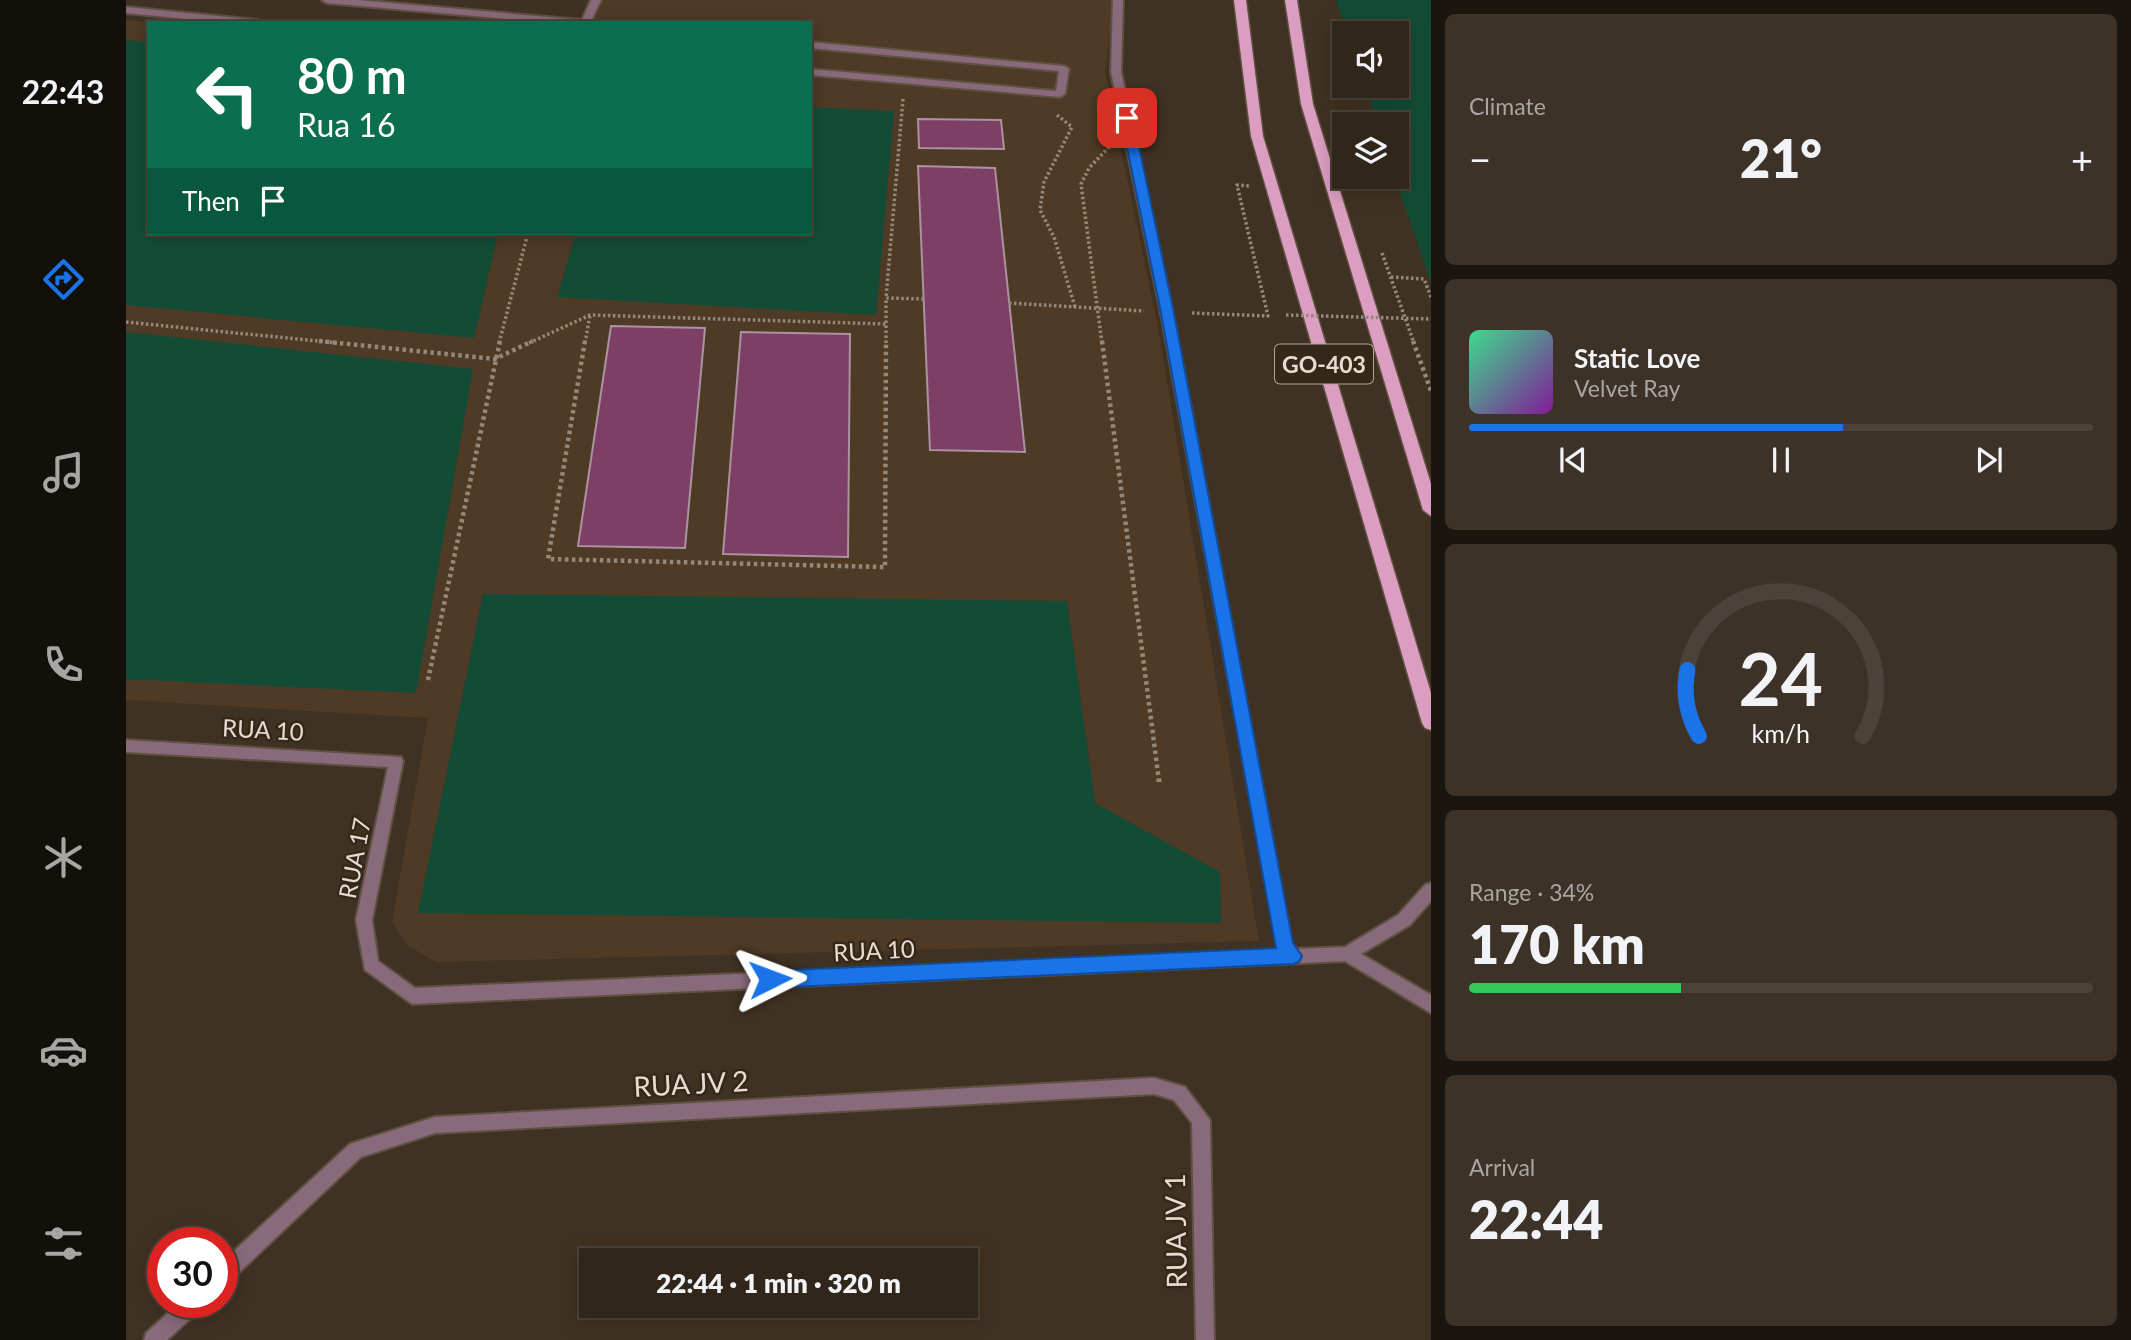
<!DOCTYPE html>
<meta charset="utf-8">
<style>
:root{--surface:#30261a;--page:#3c3227;--text:#f1f3f6;--muted:#a8a5a2;--line:#4b4339;--accent:#1a73e8}
body{margin:0;font-family:Lato,sans-serif;background:var(--page);color:var(--text);height:100vh;display:flex;flex-direction:column;font-size:26px;white-space:nowrap}
*{box-sizing:border-box;margin:0}
p{font-size:23px;color:var(--muted)}
.icon{flex:none;width:38px;height:38px;fill:none;stroke:currentColor;stroke-width:2;stroke-linecap:round;stroke-linejoin:round}
.map{position:relative;flex:1;overflow:hidden}
.sheet{display:flex;flex-direction:column;gap:14px;padding:14px;background:#1a150e;width:700px}
.sheet>*{flex:none}
.top-card{position:absolute;left:21px;top:21px;width:665px;height:214px;border-radius:0px;box-shadow:0 4px 18px #0003,0 0 0 2px var(--line);background:#0b6e4f;color:#fff;overflow:hidden}
.buttons{position:absolute;left:1206px;top:21px;display:grid;gap:14px}
.buttons a{display:grid;place-items:center;width:77px;height:77px;border-radius:0px;background:var(--surface);box-shadow:0 4px 18px #0003,0 0 0 2px var(--line);font-size:35px}
.speed{position:absolute;left:21px;top:1227px;display:flex;gap:14px;font-size:35px;font-weight:700;text-align:center}
.speed>*{display:grid;place-content:center;width:91px;height:91px;border-radius:50%;background:var(--surface);box-shadow:0 4px 18px #0003,0 0 0 2px var(--line);line-height:1}
.speed .limit{border:10px solid #d22;background:#fff;color:#111}
.pin{position:absolute;display:grid;place-items:center;width:60px;height:60px;color:#fff;margin:-30px;border-radius:14px;box-shadow:0 4px 10px #0006}
.me{position:absolute;width:77px;margin:-38px;rotate:87deg;stroke-linejoin:round;filter:drop-shadow(0 0 5px #0008)}
.turn{display:flex;align-items:center;gap:24px;height:147px;padding:0 35px;font-size:32px}
.turn .icon{width:91px;height:91px;stroke-width:2.5}
.turn b{display:block;font-size:49px;line-height:60px}
.then{display:flex;align-items:center;height:66px;padding:0 35px;background:#0003;gap:14px;font-size:26px}
.big{font-size:52px;font-weight:800;line-height:1.1}
.sheet .card{flex:1;display:flex;flex-direction:column;justify-content:center;gap:10px;min-width:0;padding:0 24px;border-radius:10px;background:var(--page)}
.sheet .dial{align-items:center;gap:0}
.dial svg{height:182px;overflow:visible;fill:none;stroke:var(--line);stroke-width:7;stroke-linecap:round;text-anchor:middle}
.dial text{fill:var(--text);stroke:none}
.song{display:flex;align-items:center;gap:21px}
.cover{width:84px;height:84px;border-radius:10px;background:linear-gradient(135deg,hsl(150 70% 55%),hsl(290 70% 35%))}
.played{height:7px;border-radius:4px;background:linear-gradient(90deg,var(--accent) 60%,var(--line) 60%)}
.keys{display:flex;justify-content:space-around;direction:ltr}
.heat{display:flex;justify-content:space-between;align-items:center;font-size:38px;direction:ltr}
.charge{height:10px;border-radius:5px;background:linear-gradient(90deg,#34c759 34%,var(--line) 0)}
.trip{position:absolute;left:453px;top:1248px;width:399px;height:70px;border-radius:0px;background:var(--surface);box-shadow:0 4px 18px #0003,0 0 0 2px var(--line);font-weight:800;line-height:70px;text-align:center}
main{display:flex;flex:1;min-height:0}
.tab-bar{display:flex;flex-direction:column;width:126px;justify-content:space-around;align-items:center;background:#130f0a;color:var(--muted)}
.tab-bar .icon{width:49px;height:49px}
.tab-bar .current{color:var(--accent)}
.tab-bar b{font-size:32px;color:var(--text)}
.map>svg:first-child{display:block}
.built{fill:#4e3a25}
.green{fill:#134c36}
.building{fill:#7e3f67;stroke:#aa939f;stroke-width:2}
.lines{fill:none;stroke-linecap:round;stroke-linejoin:round}
.street-casing{stroke:#5e5142;stroke-width:4}
.primary-casing{stroke:#5e5142;stroke-width:3}
.path-far2{stroke:#94887b;stroke-width:3.5;stroke-dasharray:2.5 2.5;stroke-linecap:butt}
.path-far1{stroke:#94887b;stroke-width:4.5;stroke-dasharray:3.5 3.5;stroke-linecap:butt}
.path{stroke:#94887b;stroke-width:5;stroke-dasharray:4.5 4.5;stroke-linecap:butt}
.street{fill:#896a7b;fill-rule:evenodd}
.primary{fill:#db9ec1;fill-rule:evenodd}
.path-bridge{stroke:#94887b;stroke-width:3.5;stroke-dasharray:2.5 2.5;stroke-linecap:butt}
.route{fill:#1a73e8;stroke:#114b97;stroke-width:2}
.labels{text-anchor:middle;dominant-baseline:central;stroke-width:5;stroke-linejoin:round;paint-order:stroke}
.shield{fill:#362818;stroke:#b1a69b;stroke-width:2}
.shield-label{font-size:23px;font-weight:bold;fill:#e6dcd3}
.street-label{font-size:24px;fill:#e6dcd3;stroke:#362818}
.near-street-label{font-size:28px;fill:#e6dcd3;stroke:#362818}
</style>
<main>
<nav class="tab-bar">
<b>22:43</b>
<svg class="icon current" aria-label="directions" viewBox="0 0 24 24"><path d="M12 3l9 9-9 9-9-9zM9 14v-3h6M13 9l2 2-2 2"/></svg>
<svg class="icon" aria-label="music" viewBox="0 0 24 24"><path d="M9 18V5l10-2v13"/><circle cx="6" cy="18" r="3"/><circle cx="16" cy="16" r="3"/></svg>
<svg class="icon" aria-label="phone" viewBox="0 0 24 24"><path d="M5 4h4l2 5-3 2q2 4 5 5l2-3 5 2v4C11 20 4 13 5 4z"/></svg>
<svg class="icon" aria-label="climate" viewBox="0 0 24 24"><path d="M12 3v18M4 7l16 10M4 17L20 7"/></svg>
<svg class="icon" aria-label="car" viewBox="0 0 24 24"><path d="M5 17H2v-5l4-1 3-4h7l3 4 3 1v5h-3M9 17h6M6 11h13"/><circle cx="7" cy="17" r="2"/><circle cx="17" cy="17" r="2"/></svg>
<svg class="icon" aria-label="filters" viewBox="0 0 24 24"><path d="M4 7h16M4 17h16"/><circle cx="9" cy="7" r="2"/><circle cx="15" cy="17" r="2"/></svg>
</nav>
<div class="map">
<svg width="1305" height="1340" viewBox="0 0 1305 1340">
<rect width="100%" height="100%" fill="#403222"/>
<!-- built -->
<path class="built" d="M465 0H988L979 72 1032 327 1133 941 310 962 281 945 266 922 302 718 0 700V20L32 23H23V233H684V23H453Z"/>
<!-- green -->
<path class="green" d="M1210 0H1305V283L1269 177 1270 124H1252L1239 86H1270V33H1221Z
M0 40 23 42V233H372L348 338 0 305Z
M684 107 768 111 750 315 431 297 450 233H684Z
M0 332 347 369 290 693 0 679Z
M357 594 941 601 969 803 1094 872 1095 923 292 913Z"/>
<!-- building -->
<path class="building" d="M792 119 875 120 878 149 793 148Z
M792 166 869 168 899 452 804 450Z
M485 326 579 328 559 548 452 546Z
M615 332 724 334 722 557 597 554Z"/>
<g class="lines">
<defs>
<path id="street" d="M196 0H232L456 20 465 0H475L464 23H425L201 3Z
M987 0H997L995 72 1047 313 1166 944 1171 949 1219 947 1272 915 1299 885 1305 883V901L1284 925 1235 954 1305 995V1013L1219 961 286 1004 239 970 230 920 262 767 0 752V740L275 757 277 761 246 920 252 961 289 988 1152 950 1035 313 985 72Z
M0 7 132 20 136 23H101L0 13Z
M684 42 938 66 943 69 939 94 934 97 684 75V69L930 91 933 71 684 48Z
M1028 1078 1059 1087 1084 1120 1088 1340H1070L1066 1123 1048 1100 1028 1094 309 1133 235 1157 103 1282 96 1284V1262L224 1144 309 1117Z
M54 1302H77L75 1309 41 1340H18L20 1333Z"/>
<path id="primary" d="M1108 0H1120L1137 136 1305 693V730L1299 728 1296 723 1125 136Z
M1159 0H1171L1187 104 1305 484V516L1297 510 1175 104Z"/>
</defs>
<!-- street casing -->
<use href="#street" class="street-casing"/>
<!-- primary casing -->
<use href="#primary" class="primary-casing"/>
<!-- path-far2 -->
<path class="path-far2" d="M777 99 760 298 798 299
M931 115 946 127 918 182 914 210 928 237 949 307
M1256 253 1288 343
M1265 277 1298 279 1305 297
M883 303 1018 311
M1066 313 1142 316 1111 185 1123 186
M0 322 211 343
M373 343 402 233
M403 343 464 315 760 324
M459 343 464 315
M760 343V298
M976 343 955 184 963 168 983 147"/>
<!-- path-far1 -->
<path class="path-far1" d="M193 341 369 359 407 341
M459 341 422 559 759 567 760 341
M976 341 1033 781
M1287 341 1305 391
M302 680 374 341"/>
<!-- path -->
<path class="path" d="M1033 779V782"/>
<!-- street -->
<use href="#street" class="street"/>
<!-- primary -->
<use href="#primary" class="primary"/>
<!-- path-bridge -->
<path class="path-bridge" d="M1160 315 1305 319"/>
</g>
<!-- route -->
<path class="route" d="M1001 114 1007 118 1048 313 1167 943 1176 956 1173 962 1167 964 644 988 637 985 634 979 637 973 644 971 1150 948 1035 313 995 118Z"/>
<g class="labels">
<!-- shield labels -->
<rect class="shield" x="1149" y="344.5" width="98" height="39" rx="5"/>
<g class="shield-label">
<text x="1198" y="364">GO-403</text>
</g>
<!-- street labels -->
<g class="street-label">
<text transform="translate(137 729) rotate(3)">RUA 10</text>
<text transform="translate(228 858) rotate(-79)">RUA 17</text>
<text transform="translate(748 950) rotate(-3)">RUA 10</text>
</g>
<!-- near-street labels -->
<g class="near-street-label">
<text transform="translate(565 1083) rotate(-3)">RUA JV 2</text>
<text transform="translate(1049 1231) rotate(-91)">RUA JV 1</text>
</g>
</g>
</svg>
<div class="buttons">
<a><svg class="icon" aria-label="sound" viewBox="0 0 24 24"><path d="M4 9h4l5-4v14l-5-4H4zM17 9q2 3 0 6"/></svg></a>
<a><svg class="icon" aria-label="layers" viewBox="0 0 24 24"><path d="M12 4l9 5-9 5-9-5zM3 14l9 5 9-5"/></svg></a>
</div>
<div class="speed"><div class="limit">30</div></div>
<div class="pin" style="left:1001px;top:118px;background:#d93025"><svg class="icon" aria-label="arrive" viewBox="0 0 24 24"><path d="M6 21V4h12l-3 4 3 4H6"/></svg></div>
<svg class="me" style="left:644px;top:979px" viewBox="-20 -20 40 40"><path d="M0-17L14 15 0 8-14 15z" fill="#1a73e8" stroke="#fff" stroke-width="4"/></svg>
<div class="trip">22:44 · 1 min · 320 m</div>
<div class="top-card">
<div class="turn"><svg class="icon" aria-label="left" viewBox="0 0 24 24"><path d="M17 20v-9H6M10 6l-5 5 5 5"/></svg><div><b>80 m</b>Rua 16</div></div>
<div class="then">Then<svg class="icon" aria-label="arrive" viewBox="0 0 24 24"><path d="M6 21V4h12l-3 4 3 4H6"/></svg></div>
</div>
</div>
<section class="sheet">
<div class="card"><p>Climate</p>
<div class="heat"><a>−</a><b class="big">21°</b><a>+</a></div>
</div>
<div class="card">
<div class="song"><i class="cover"></i><div><b>Static Love</b><p>Velvet Ray</p></div></div>
<div class="played"></div>
<div class="keys"><svg class="icon" aria-label="previous" viewBox="0 0 24 24"><path d="M18 5L8 12l10 7zM5 5v14"/></svg><svg class="icon" aria-label="pause" viewBox="0 0 24 24"><path d="M8 5v14M16 5v14"/></svg><svg class="icon" aria-label="next" viewBox="0 0 24 24"><path d="M6 5l10 7-10 7zM19 5v14"/></svg></div>
</div>
<div class="card dial"><svg viewBox="0 0 100 80">
<path d="M14 69A42 42 0 1 1 86 69"/>
<path d="M14 69A42 42 0 0 1 9 40" stroke="#1a73e8"/>
<text x="50" y="56" font-size="32" font-weight="700">24</text>
<text x="50" y="72" font-size="11">km/h</text>
</svg></div>
<div class="card"><p>Range · 34%</p><b class="big">170 km</b><div class="charge"></div></div>
<div class="card"><p>Arrival</p><b class="big">22:44</b></div>
</section>
</main>
